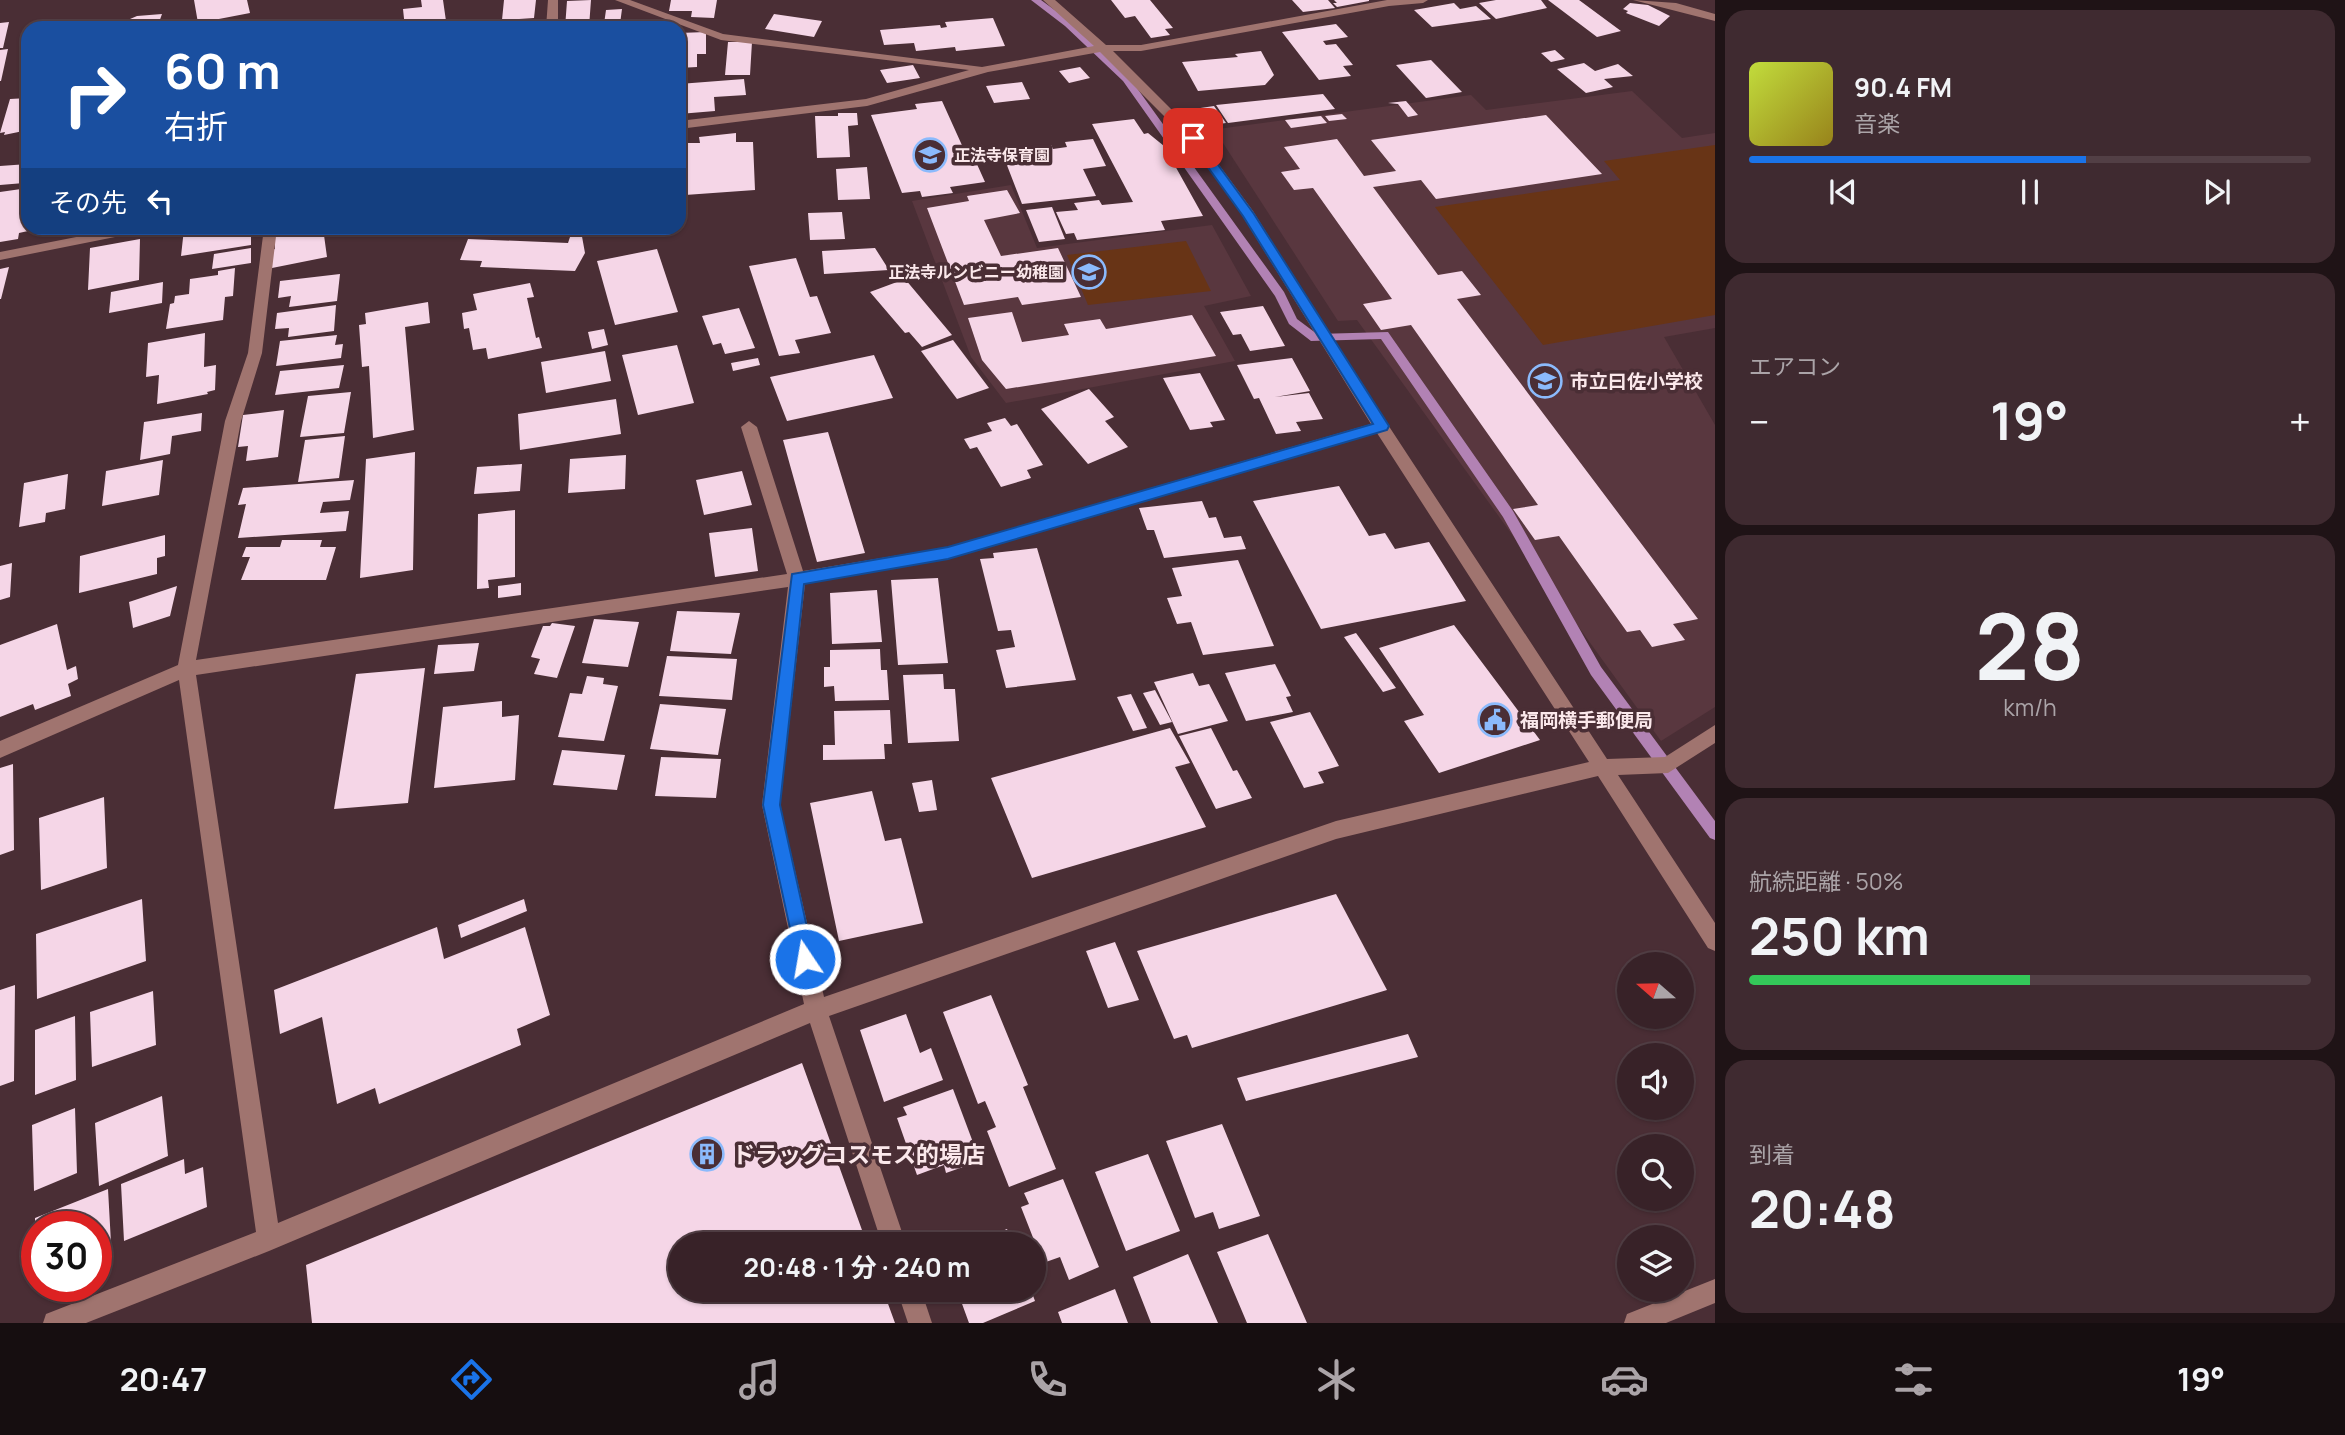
<!DOCTYPE html>
<html lang="ja">
<meta charset="utf-8">
<style>
:root{--surface:#382228;--page:#3f2a30;--text:#f1f3f6;--muted:#aba4a8;--line:#523f45;--accent:#1a73e8}
body{margin:0;font-family:Manrope,"Noto Sans JP",sans-serif;background:var(--page);color:var(--text);height:100vh;display:flex;flex-direction:column;font-size:26px;white-space:nowrap}
*{box-sizing:border-box;margin:0}
p{font-size:23px;color:var(--muted)}
.icon{flex:none;width:38px;height:38px;fill:none;stroke:currentColor;stroke-width:2;stroke-linecap:round;stroke-linejoin:round}
.map{position:relative;flex:1;overflow:hidden}
.panel{display:flex;flex-direction:column;gap:10px;padding:10px;background:#1f1316;width:630px}
.panel>*{flex:none}
.hud{position:absolute;left:21px;top:21px;width:665px;height:214px;border-radius:21px;box-shadow:0 2px 5px #0004,0 0 0 2px var(--line);background:#1a4fa0;color:#fff;overflow:hidden}
.needle{width:46px;rotate:290deg}
.tools{position:absolute;left:1617px;top:952px;display:grid;gap:14px}
.tools a{display:grid;place-items:center;width:77px;height:77px;border-radius:50%;background:var(--surface);box-shadow:0 2px 5px #0004,0 0 0 2px var(--line);font-size:35px}
.speed{position:absolute;left:21px;top:1211px;display:flex;gap:14px;font-size:35px;font-weight:700;text-align:center}
.speed>*{display:grid;place-content:center;width:91px;height:91px;border-radius:50%;background:var(--surface);box-shadow:0 2px 5px #0004,0 0 0 2px var(--line);line-height:1}
.speed .limit{border:10px solid #d22;background:#fff;color:#111}
.pin{position:absolute;display:grid;place-items:center;width:60px;height:60px;color:#fff;margin:-30px;border-radius:14px;box-shadow:0 4px 10px #0006}
.me{position:absolute;width:77px;margin:-38px;rotate:348deg;stroke-linejoin:round;filter:drop-shadow(0 0 5px #0008)}
.turn{display:flex;align-items:center;gap:24px;height:147px;padding:0 28px;font-size:32px}
.turn .icon{width:91px;height:91px;stroke-width:2.5}
.turn b{display:block;font-size:49px;line-height:60px}
.then{display:flex;align-items:center;height:66px;padding:0 28px;background:#0003;gap:14px;font-size:26px}
.big{font-size:52px;font-weight:700;line-height:1.1}
.panel .tile{flex:1;display:flex;flex-direction:column;justify-content:center;gap:10px;min-width:0;padding:0 24px;border-radius:21px;background:var(--page)}
.panel .dial{align-items:center;gap:0}
.dial b{font-size:91px;line-height:1}
.song{display:flex;align-items:center;gap:21px}
.cover{width:84px;height:84px;border-radius:10px;background:linear-gradient(135deg,hsl(70 70% 55%),hsl(50 70% 35%))}
.played{height:7px;border-radius:4px;background:linear-gradient(90deg,var(--accent) 60%,var(--line) 60%)}
.keys{display:flex;justify-content:space-around;direction:ltr}
.heat{display:flex;justify-content:space-between;align-items:center;font-size:38px;direction:ltr}
.charge{height:10px;border-radius:5px;background:linear-gradient(90deg,#34c759 50%,var(--line) 0)}
.trip{position:absolute;left:668px;top:1232px;width:378px;height:70px;border-radius:35px;background:var(--surface);box-shadow:0 2px 5px #0004,0 0 0 2px var(--line);font-weight:700;line-height:70px;text-align:center}
.tab-bar{display:flex;height:112px;justify-content:space-around;align-items:center;background:#160e10;color:var(--muted)}
.tab-bar .icon{width:49px;height:49px}
.tab-bar .selected{color:var(--accent)}
.tab-bar b{font-size:32px;color:var(--text)}
main{display:flex;flex:1;min-height:0}
.map>svg:first-child{display:block}
.built{fill:#59373f}
.green{fill:#683416}
.lines{fill:none;stroke-linecap:round;stroke-linejoin:round}
.stream{fill:#b282b4;fill-rule:evenodd}
.building{fill:#f5d6e7}
.minor{fill:#a0746f;fill-rule:evenodd}
.route{fill:#1a73e8;stroke:#114b97;stroke-width:2}
.labels{text-anchor:middle;dominant-baseline:central;stroke-width:7;stroke-linejoin:round;paint-order:stroke}
.far-poi-label{font-size:16px;font-weight:bold;fill:#fbe8eb;stroke:#4a2e35;text-anchor:start}
.poi-label{font-size:19px;font-weight:bold;fill:#fbe8eb;stroke:#4a2e35;text-anchor:start}
.near-poi-label{font-size:23px;font-weight:bold;fill:#fbe8eb;stroke:#4a2e35;text-anchor:start}
</style>
<main>
<div class="map">
<svg width="1715" height="1323" viewBox="0 0 1715 1323">
<rect width="100%" height="100%" fill="#4a2e35"/>
<!-- built -->
<path class="built" d="M1632 91 1682 138 1715 133V328L1664 337 1715 425V707L1661 741 1357 320 1338 321 1223 143 1210 130 1471 95 1486 110Z
M1011 185 1037 248 1212 225 1251 296 1204 306 1235 361 1006 403 971 357 912 201Z"/>
<!-- green -->
<path class="green" d="M1715 145V315L1543 345 1435 207 1620 180 1604 161Z
M1186 241 1211 291 1088 305 1067 255Z"/>
<g class="lines">
<!-- stream -->
<path class="stream" d="M1031 0H1041L1071 22 1129 77 1284 292 1297 319 1317 334 1388 332 1513 511 1601 667 1715 821V840L1710 838 1591 675 1503 517 1381 339 1311 341 1289 324 1275 296 1123 81 1065 26Z"/>
</g>
<!-- building -->
<path class="building" d="M194 0H247L250 13 198 23Z
M421 0H443L447 28H405L403 9 422 7Z
M504 0H536L534 18 502 20Z
M591 0 589 27 565 28 567 1Z
M671 0H717L714 18 691 17 692 11H669Z
M1111 0H1150L1173 28 1165 29 1170 35 1151 38 1135 16 1125 18Z
M1292 0H1328L1335 8 1303 12Z
M1334 0H1369V1L1337 7 1333 3H1337Z
M1496 0H1541L1547 8 1496 19 1479 3Z
M1548 0H1579L1621 31 1597 37Z
M1454 3 1460 9 1476 6 1491 19 1432 27 1414 10Z
M1630 3 1648 5 1670 16 1659 26 1626 13 1628 11 1623 9Z
M622 9 620 24H604L606 10Z
M162 14 157 28H109L137 16Z
M774 14 822 21 814 37 765 29Z
M993 18 1005 46 956 51 955 47 916 51 914 43 884 45 880 30 940 25 941 28 947 27 945 22Z
M543 19 542 28H512L513 20Z
M9 22 3 48H0V23Z
M1336 24 1348 37 1323 41 1326 45 1336 44 1353 65 1343 66 1351 76 1319 80 1282 32Z
M706 32V54H697V67L679 68V33Z
M728 42H752L750 75H725Z
M8 49 1 81H0V50Z
M1555 50 1565 59 1551 62 1541 53Z
M1261 51 1274 75 1265 85 1198 91 1182 62 1238 57 1235 54Z
M1431 60 1462 92 1426 98 1396 65Z
M1584 63 1595 71 1618 64 1633 76 1604 79 1613 87 1586 93 1557 69Z
M913 65 920 78 887 83 880 70Z
M1080 67 1090 78 1069 83 1059 71Z
M744 79 746 95 714 97 715 111 679 114V84Z
M1022 82 1030 99 994 103 986 86Z
M1323 94 1335 109 1228 123 1216 105Z
M28 98V130L4 135 5 132 0 133 10 99Z
M942 101 970 163 976 162 985 182 950 187 953 193 922 197 920 191 902 193 871 115 917 109 915 104Z
M1406 101 1418 115 1408 117 1398 104 1388 103Z
M1214 106 1226 123 1205 126 1187 110Z
M838 113H857L858 125 848 126 850 157 817 158 815 116H838Z
M1342 114 1347 119 1329 121 1325 116Z
M1546 115 1602 174 1436 199 1421 180 1373 187 1438 275 1462 271 1481 295 1457 299 1698 619 1673 624 1685 640 1652 647 1640 630 1627 632 1559 536 1535 540 1513 509 1538 505 1411 325 1381 330 1363 304 1392 299 1313 188 1294 190 1281 172 1300 169 1284 147 1337 139 1364 176 1396 171 1371 140Z
M1321 116 1327 123 1291 128 1285 120Z
M1134 119 1144 134 1148 133 1164 146 1203 216 1161 221 1165 230 1077 240 1074 233 1066 234 1056 212 1078 210 1074 203 1099 200 1102 205 1133 202 1092 124Z
M736 133V142H753L755 190 685 195 686 143H700L699 137Z
M1093 139 1106 166 1083 169 1096 196 1022 204 1003 155 1022 153 1021 149 1051 145 1053 149 1067 147 1065 142Z
M28 164V174L24 183 0 185V166Z
M867 167 870 199 838 200 836 169Z
M28 188V231L19 233 18 239 0 242V192Z
M1007 190 1020 213 984 220 1001 256 1058 248 1081 297 1022 305 1018 297 964 305 927 208 969 201 967 196Z
M1052 207 1065 239 1039 242 1026 210Z
M842 212 845 239 810 240 808 213Z
M196 228H251V245L181 256 184 229Z
M275 228H323L327 257 272 268 271 250 275 249Z
M610 228H657V229L611 236Z
M572 231H581L585 253 575 271 480 267 482 261 460 260 468 239 568 243Z
M140 239 139 280 88 290 90 248Z
M251 248V263L212 269 214 254Z
M875 248 889 270 824 274 822 251Z
M657 249 678 312 615 325 597 261Z
M796 258 810 297 817 296 831 333 795 340 800 353 779 356 749 266Z
M9 267 1 299H0V269Z
M235 268 233 296 225 297 223 320 166 329 170 304 174 303 175 296 189 294 190 279 218 275V271Z
M340 274 337 301 289 307 291 296 278 298 280 281Z
M905 279 952 335 922 347 909 332 905 333 870 292Z
M163 282 162 303 109 313 111 292Z
M530 283 534 297 527 298 536 338 539 337 542 348 488 359 486 348 473 350 469 328 464 329 462 313 477 310 473 294Z
M428 302 430 323 405 327 414 430 373 438 369 366 362 367 359 325 366 324 365 313Z
M336 305 334 331 288 337 289 328 275 329 277 313Z
M1263 306 1285 346 1250 351 1241 334 1233 335 1220 312Z
M739 308 755 348 725 354 721 343 713 345 702 316Z
M1012 312 1022 342 1069 335 1064 324 1100 319 1106 329 1192 315 1216 356 1006 389 982 360 968 318Z
M604 329 608 345 592 349 588 332Z
M205 333 204 367 216 365 215 390 207 392 208 394 157 404 159 375 146 377 148 343Z
M337 335 335 345 343 344 341 358 276 366 280 341Z
M953 340 989 388 957 399 921 351Z
M677 345 694 403 638 415 622 355Z
M605 351 611 381 546 393 541 362Z
M874 355 893 398 787 421 770 377Z
M758 358 760 365 733 371 731 363Z
M1292 358 1310 391 1275 397 1309 393 1323 419 1296 422 1301 431 1276 434 1259 398 1254 399 1237 365Z
M344 365 339 388 275 395 280 371Z
M1200 373 1225 420 1210 422 1213 427 1190 430 1163 378Z
M1089 389 1114 417 1105 421 1128 447 1088 464 1041 409Z
M351 392 344 433 300 437 308 396Z
M616 399 621 434 520 450 518 414Z
M284 410 278 457 246 461 248 446 238 447 243 415Z
M202 413 201 431 172 436 170 454 140 460 144 422Z
M1005 418 1011 426 1017 424 1043 465 1027 470 1031 478 1001 487 977 447 970 449 964 439 992 431 987 423Z
M828 432 865 553 817 562 783 440Z
M345 436 339 478 298 482 305 440Z
M415 452 413 570 360 578 366 459Z
M626 455 625 489 568 493 570 459Z
M163 460 159 495 102 506 106 471Z
M522 464 520 491 474 494 477 467Z
M742 471 752 505 704 515 696 480Z
M68 474 65 509 46 513 45 522 19 527 24 483Z
M354 480 350 500 323 502 320 513 349 511 346 531 238 538 246 504 238 505 243 488Z
M1339 486 1369 536 1385 533 1395 549 1429 542 1466 601 1321 629 1253 501Z
M1202 501 1209 518 1216 517 1224 538 1241 536 1246 549 1164 558 1154 530H1147L1139 508Z
M515 510V577L488 580 489 588 477 589 478 514Z
M752 528 758 571 715 577 709 533Z
M165 535V556L157 558V574L79 593 80 556Z
M282 540H322L320 547H336L326 580H241L250 557H242L246 547H280Z
M1037 548 1076 680 1006 688 996 650 1015 647 1011 630 998 631 980 559 994 558 993 553Z
M1238 560 1274 646 1203 655 1191 622 1177 624 1167 598 1182 596 1172 568Z
M12 563 10 597 0 600V566Z
M938 578 948 663 898 665 891 580Z
M521 583V595L498 598V586Z
M177 586 170 616 133 628 129 602Z
M877 590 882 642 832 644 830 593Z
M677 611 740 613 731 654 670 651Z
M594 619 639 622 628 667 582 663Z
M552 623 575 626 557 678 534 674 540 659 531 657 543 626H550Z
M57 624 67 670 76 666 78 679 68 684 71 696 35 710 33 704 0 717V645Z
M1454 625 1540 740 1439 773 1404 721 1424 715 1379 648Z
M1356 633 1396 688 1383 692 1344 637Z
M479 643 474 671 434 674 438 645Z
M880 649 881 670H887L889 700 835 701 834 686 824 687V667H830V650Z
M667 656 737 659 732 700 659 696Z
M1275 664 1291 696 1286 697 1293 712 1246 721 1225 673Z
M425 668 408 803 334 809 356 674Z
M1193 673 1199 686 1209 684 1228 721 1178 734 1154 682Z
M943 674 944 689H955L959 741 908 743 903 675Z
M587 676 604 678 603 684 618 686 604 741 558 737 570 693 582 694Z
M1155 690 1172 722 1160 725 1143 693Z
M1131 694 1147 728 1133 731 1117 697Z
M502 701V717L519 715 515 780 434 788 443 707Z
M660 704 726 709 718 755 650 749Z
M890 710 892 744H884L885 759 823 760V745H835L834 711Z
M1310 712 1339 766 1318 772 1324 783 1304 788 1270 722Z
M1170 728 1190 763 1175 767 1206 827 1032 878 991 778Z
M1211 728 1233 771 1237 770 1252 798 1216 809 1179 736Z
M562 750 625 755 617 790 553 785Z
M661 757 721 759 716 798 655 796Z
M13 764 14 850 0 855V768Z
M932 780 937 810 919 812 912 783Z
M872 791 885 841 901 838 923 923 839 941 810 803Z
M104 797 107 868 41 890 39 818Z
M1336 894 1387 990 1192 1048 1187 1035 1174 1039 1137 951Z
M142 899 146 961 37 999 36 934Z
M524 899 527 911 461 938 458 925Z
M437 927 444 959 525 927 550 1015 517 1029 521 1045 379 1104 375 1088 337 1104 322 1017 280 1034 274 990Z
M1115 942 1139 1000 1108 1008 1086 951Z
M15 985 14 1081 0 1086V990Z
M153 991 156 1045 92 1067 90 1012Z
M991 995 1028 1085 1023 1087 1056 1169 1009 1187 987 1131 996 1127 985 1101 978 1104 943 1012Z
M906 1014 920 1053 931 1048 943 1080 884 1102 860 1030Z
M75 1016 76 1080 35 1095V1030Z
M1408 1034 1418 1057 1246 1101 1237 1078Z
M802 1063 867 1244H681V1290H883L895 1323H312L306 1265Z
M953 1089 980 1161 946 1173 944 1165 917 1175 897 1118 907 1115 903 1107Z
M162 1096 168 1156 99 1186 95 1123Z
M75 1108 77 1173 34 1191 32 1125Z
M1222 1124 1260 1216 1219 1229 1213 1212 1195 1218 1166 1141Z
M1148 1154 1180 1231 1126 1251 1095 1172Z
M184 1159 185 1174 203 1167 207 1207 124 1241 121 1184Z
M1063 1179 1099 1267 1069 1280 1060 1257 1043 1263 1021 1207 1029 1204 1024 1193Z
M108 1189 111 1243 96 1249V1227H35V1218Z
M1007 1229 1013 1244H971Z
M1268 1234 1307 1323H1247L1217 1252Z
M1188 1254 1218 1323H1151L1133 1277Z
M1115 1289 1128 1323H1062L1058 1312Z
M957 1290H1031L1035 1301 983 1323H969Z"/>
<g class="lines">
<!-- minor -->
<path class="minor" d="M548 0H558V28H546Z
M615 0H630L723 34 982 67 1094 46 1043 0H1055L1106 45H1141L1387 0H1428L1423 3 1389 6 1141 51H1113L1197 135 1253 211 1335 344 1607 759 1665 757 1715 725V743L1668 773 1618 775 1715 923V951L1708 948 1598 776 1336 839 829 1016 906 1244H882L810 1023 269 1251 86 1323H43L46 1314 256 1232 179 680 0 758V741L178 665 225 421 248 353 264 228H277L262 353 241 421 196 660 787 574 741 427 749 421 757 427 803 571 948 547 1371 424 1242 215 1189 141 1100 52 988 72 867 106 679 129V121L866 99 969 70 721 40ZM1377 433 1589 762 1336 821 824 997 780 805 805 584 948 559ZM788 587 762 805 804 1004 278 1223 196 675Z
M1633 0 1676 3 1715 14V21Z
M122 228H147L140 232 0 260V252Z
M1715 1279V1303L1666 1323H1624L1627 1314Z
M897 1290H921L932 1323H908Z"/>
</g>
<!-- route -->
<path class="route" d="M1189 136H1197L1254 214 1389 426 1387 430 948 559 804 584 780 805 814 959 811 965 805 968 798 965 763 805 792 574 948 547 1373 424 1243 216 1187 138Z"/>
<!-- icons -->
<defs>
<symbol id="school-ring" viewBox="-11 -11 22 22"><circle r="9.5" fill="#4a2e35" stroke="#8bbafc" stroke-width="1.5"/><path d="M0-5L7-2L0 1L-7-2ZM-4 1L0 2.5L4 1V4Q0 6-4 4Z" fill="#8bbafc"/></symbol>
<symbol id="civic-ring" viewBox="-11 -11 22 22"><circle r="9.5" fill="#4a2e35" stroke="#8bbafc" stroke-width="1.5"/><path d="M-.6-6.5H3V-4.5H.6V-3L4-1V1h2V6H-6V1h2V-1L-.6-3ZM-1.2 2.5V6h2.4V2.5Z" fill="#8bbafc"/></symbol>
<symbol id="building-ring" viewBox="-11 -11 22 22"><circle r="9.5" fill="#4a2e35" stroke="#8bbafc" stroke-width="1.5"/><path d="M-4-6H4V6H1V3H-1V6H-4ZM-2.5-4.3h1.7v1.8h-1.7ZM.8-4.3h1.7v1.8H.8ZM-2.5-1h1.7V.8h-1.7ZM.8-1h1.7V.8H.8Z" fill="#8bbafc"/></symbol>
</defs>
<g fill-rule="evenodd">
<use href="#school-ring" x="911" y="136" width="38" height="38"/>
<use href="#school-ring" x="1070" y="253" width="38" height="38"/>
<use href="#school-ring" x="1526" y="362" width="38" height="38"/>
<use href="#civic-ring" x="1476" y="701" width="38" height="38"/>
<use href="#building-ring" x="688" y="1135" width="38" height="38"/>
</g>
<g class="labels">
<!-- far-poi labels -->
<g class="far-poi-label">
<text x="954" y="155">正法寺保育園</text>
<text x="1064" y="272" text-anchor="end">正法寺ルンビニー幼稚園</text>
</g>
<!-- poi labels -->
<g class="poi-label">
<text x="1570" y="381">市立曰佐小学校</text>
<text x="1520" y="720">福岡横手郵便局</text>
</g>
<!-- near-poi labels -->
<g class="near-poi-label">
<text x="732" y="1154">ドラッグコスモス的場店</text>
</g>
</g>
</svg>
<div class="tools">
<a><svg class="needle" viewBox="-14 -14 28 28"><path d="M0-13l5 13h-10z" fill="#e53935"/><path d="M0 13l5-13h-10z" fill="#aba4a8"/></svg></a>
<a><svg class="icon" aria-label="sound" viewBox="0 0 24 24"><path d="M4 9h4l5-4v14l-5-4H4zM17 9q2 3 0 6"/></svg></a>
<a><svg class="icon" aria-label="search" viewBox="0 0 24 24"><circle cx="10" cy="10" r="6"/><path d="M15 15l6 6"/></svg></a>
<a><svg class="icon" aria-label="layers" viewBox="0 0 24 24"><path d="M12 4l9 5-9 5-9-5zM3 14l9 5 9-5"/></svg></a>
</div>
<div class="speed"><div class="limit">30</div></div>
<div class="pin" style="left:1193px;top:138px;background:#d93025"><svg class="icon" aria-label="arrive" viewBox="0 0 24 24"><path d="M6 21V4h12l-3 4 3 4H6"/></svg></div>
<svg class="me" style="left:805px;top:959px" viewBox="-20 -20 40 40"><circle r="17" fill="#1a73e8" stroke="#fff" stroke-width="3"/><path d="M0-11L8 9 0 5-8 9z" fill="#fff"/></svg>
<div class="trip">20:48 · 1 分 · 240 m</div>
<div class="hud">
<div class="turn"><svg class="icon" aria-label="right" viewBox="0 0 24 24"><path d="M7 20v-9h11M14 6l5 5-5 5"/></svg><div><b>60 m</b>右折</div></div>
<div class="then">その先<svg class="icon" aria-label="left" viewBox="0 0 24 24"><path d="M17 20v-9H6M10 6l-5 5 5 5"/></svg></div>
</div>
</div>
<section class="panel">
<div class="tile">
<div class="song"><i class="cover"></i><div><b>90.4 FM</b><p>音楽</p></div></div>
<div class="played"></div>
<div class="keys"><svg class="icon" aria-label="previous" viewBox="0 0 24 24"><path d="M18 5L8 12l10 7zM5 5v14"/></svg><svg class="icon" aria-label="pause" viewBox="0 0 24 24"><path d="M8 5v14M16 5v14"/></svg><svg class="icon" aria-label="next" viewBox="0 0 24 24"><path d="M6 5l10 7-10 7zM19 5v14"/></svg></div>
</div>
<div class="tile"><p>エアコン</p>
<div class="heat"><a>−</a><b class="big">19°</b><a>+</a></div>
</div>
<div class="tile dial"><b>28</b><p>km/h</p></div>
<div class="tile"><p>航続距離 · 50%</p><b class="big">250 km</b><div class="charge"></div></div>
<div class="tile"><p>到着</p><b class="big">20:48</b></div>
</section>
</main>
<nav class="tab-bar">
<b>20:47</b>
<svg class="icon selected" aria-label="directions" viewBox="0 0 24 24"><path d="M12 3l9 9-9 9-9-9zM9 14v-3h6M13 9l2 2-2 2"/></svg>
<svg class="icon" aria-label="music" viewBox="0 0 24 24"><path d="M9 18V5l10-2v13"/><circle cx="6" cy="18" r="3"/><circle cx="16" cy="16" r="3"/></svg>
<svg class="icon" aria-label="phone" viewBox="0 0 24 24"><path d="M5 4h4l2 5-3 2q2 4 5 5l2-3 5 2v4C11 20 4 13 5 4z"/></svg>
<svg class="icon" aria-label="climate" viewBox="0 0 24 24"><path d="M12 3v18M4 7l16 10M4 17L20 7"/></svg>
<svg class="icon" aria-label="car" viewBox="0 0 24 24"><path d="M5 17H2v-5l4-1 3-4h7l3 4 3 1v5h-3M9 17h6M6 11h13"/><circle cx="7" cy="17" r="2"/><circle cx="17" cy="17" r="2"/></svg>
<svg class="icon" aria-label="filters" viewBox="0 0 24 24"><path d="M4 7h16M4 17h16"/><circle cx="9" cy="7" r="2"/><circle cx="15" cy="17" r="2"/></svg>
<b>19°</b>
</nav>
